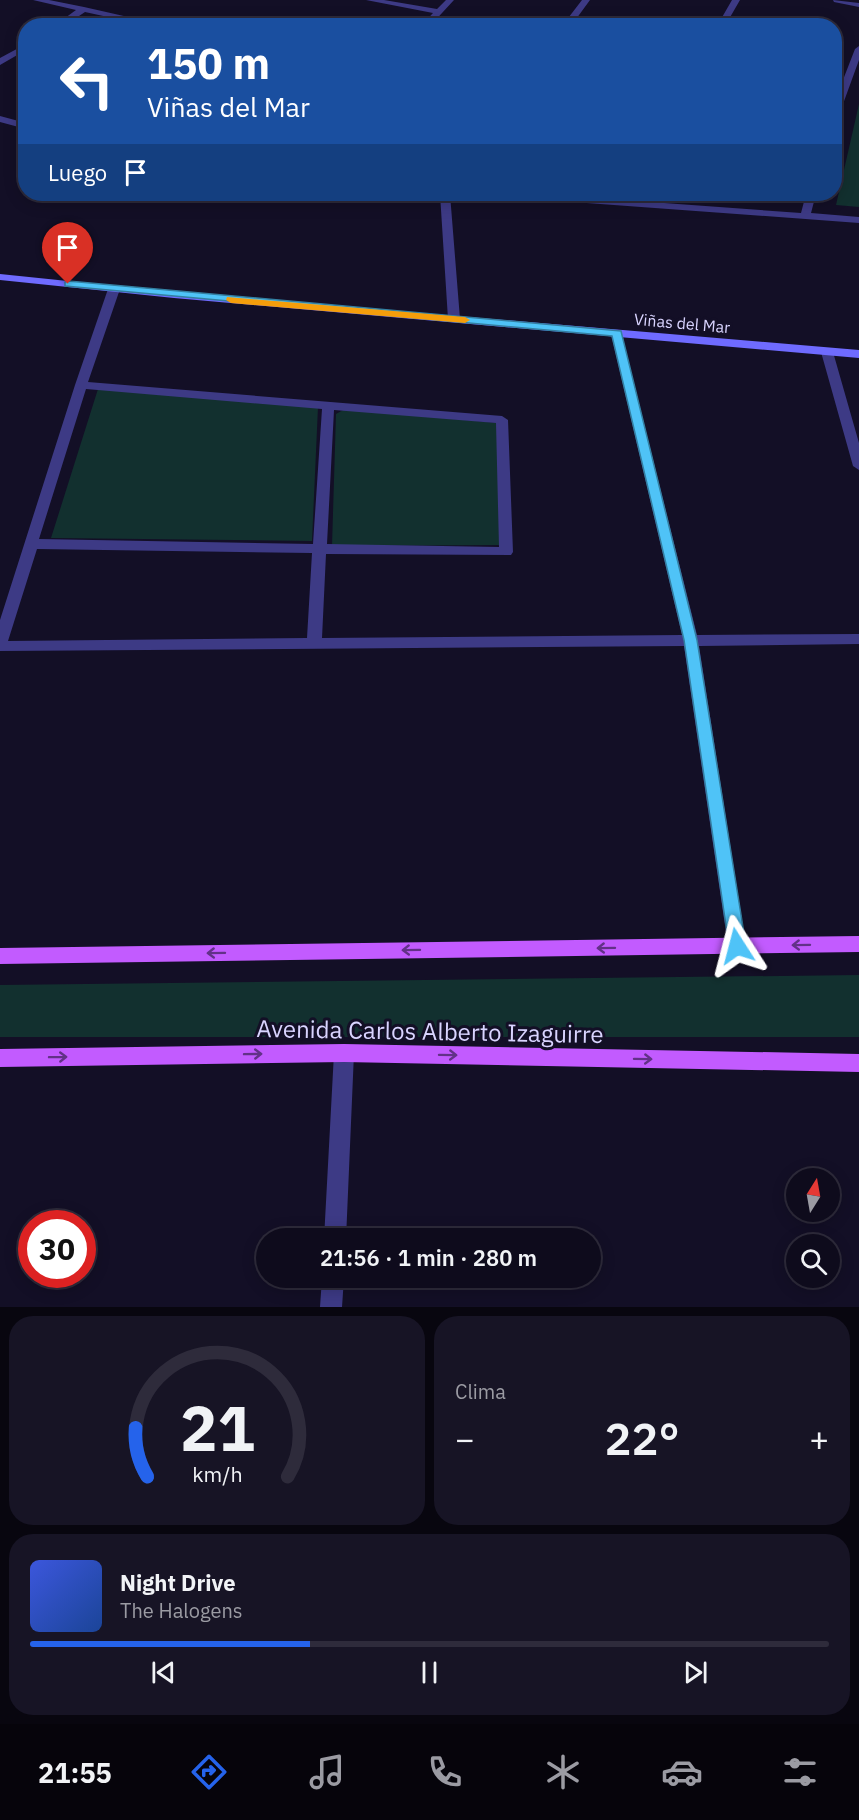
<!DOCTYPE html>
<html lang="es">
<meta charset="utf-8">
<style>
:root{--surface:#0e0b1c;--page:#171425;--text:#f1f3f6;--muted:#9b9ba3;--line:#2e2b3b;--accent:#2563eb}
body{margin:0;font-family:"IBM Plex Sans",sans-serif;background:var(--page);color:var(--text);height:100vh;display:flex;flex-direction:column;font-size:22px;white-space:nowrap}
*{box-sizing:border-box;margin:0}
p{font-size:20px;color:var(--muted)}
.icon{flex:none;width:33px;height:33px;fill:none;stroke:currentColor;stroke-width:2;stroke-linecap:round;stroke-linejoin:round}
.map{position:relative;height:1307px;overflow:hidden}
.panel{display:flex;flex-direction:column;gap:9px;padding:9px;background:#08060f;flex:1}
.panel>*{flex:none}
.top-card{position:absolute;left:18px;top:18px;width:824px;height:183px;border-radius:24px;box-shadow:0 3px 15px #0003,0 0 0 2px var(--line);background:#1a4fa0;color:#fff;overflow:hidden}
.needle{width:39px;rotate:11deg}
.fabs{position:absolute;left:786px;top:1168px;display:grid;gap:12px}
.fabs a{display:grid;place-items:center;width:54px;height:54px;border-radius:50%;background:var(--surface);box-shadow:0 3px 15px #0003,0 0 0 2px var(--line);font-size:30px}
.speed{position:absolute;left:18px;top:1210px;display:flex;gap:12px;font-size:30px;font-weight:700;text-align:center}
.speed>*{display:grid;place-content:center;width:78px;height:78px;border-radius:50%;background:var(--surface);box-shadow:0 3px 15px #0003,0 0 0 2px var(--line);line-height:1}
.speed .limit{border:9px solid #d22;background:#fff;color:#111}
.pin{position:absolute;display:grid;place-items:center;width:51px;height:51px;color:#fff;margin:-62px -26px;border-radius:50% 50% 50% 0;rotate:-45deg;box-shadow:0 0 6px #0007}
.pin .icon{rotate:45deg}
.me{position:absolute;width:66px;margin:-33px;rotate:351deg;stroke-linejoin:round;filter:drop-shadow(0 0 4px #0008)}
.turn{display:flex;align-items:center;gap:21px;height:126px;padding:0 30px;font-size:27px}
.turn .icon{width:78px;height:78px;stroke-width:2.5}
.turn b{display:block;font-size:42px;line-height:51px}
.then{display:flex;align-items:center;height:57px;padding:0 30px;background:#0003;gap:12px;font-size:22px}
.big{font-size:45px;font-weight:600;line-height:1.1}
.panel .tile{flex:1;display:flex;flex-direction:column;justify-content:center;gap:9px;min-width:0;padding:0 21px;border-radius:24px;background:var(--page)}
.panel .dial{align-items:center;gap:0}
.dial svg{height:156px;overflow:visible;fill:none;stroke:var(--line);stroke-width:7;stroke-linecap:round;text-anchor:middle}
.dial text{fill:var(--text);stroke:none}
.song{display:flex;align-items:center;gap:18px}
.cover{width:72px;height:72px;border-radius:9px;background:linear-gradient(135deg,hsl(230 70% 55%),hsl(220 70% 35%))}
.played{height:6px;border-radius:3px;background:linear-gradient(90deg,var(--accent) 35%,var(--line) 35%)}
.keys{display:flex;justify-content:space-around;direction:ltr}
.heat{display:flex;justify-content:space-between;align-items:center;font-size:33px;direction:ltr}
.panel .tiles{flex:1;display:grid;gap:9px;grid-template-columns:1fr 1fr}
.tile:last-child{grid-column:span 2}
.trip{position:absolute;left:256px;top:1228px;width:345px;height:60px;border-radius:30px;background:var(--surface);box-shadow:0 3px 15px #0003,0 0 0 2px var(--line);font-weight:600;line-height:60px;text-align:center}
.tab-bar{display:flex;height:96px;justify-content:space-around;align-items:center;background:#06040b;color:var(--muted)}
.tab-bar .icon{width:42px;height:42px}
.tab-bar .selected{color:var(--accent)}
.tab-bar b{font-size:27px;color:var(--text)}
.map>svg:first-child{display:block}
.green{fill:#12302f}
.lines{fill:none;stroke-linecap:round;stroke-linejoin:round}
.street{fill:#3d3a85;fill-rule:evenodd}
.secondary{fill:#6f6bff;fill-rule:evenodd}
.primary{fill:#c25bff;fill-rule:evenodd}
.oneway{stroke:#623188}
.route{fill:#4fc3f7;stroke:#337fa1;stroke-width:1.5}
.slow{fill:#f59e0b}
.labels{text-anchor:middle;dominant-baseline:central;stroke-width:6;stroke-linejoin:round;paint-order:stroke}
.far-street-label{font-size:16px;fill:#d9d4ff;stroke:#130f26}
.near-street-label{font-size:24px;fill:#d9d4ff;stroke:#130f26}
</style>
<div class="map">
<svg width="859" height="1307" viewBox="0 0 859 1307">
<rect width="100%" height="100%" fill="#130f26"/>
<!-- green -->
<path class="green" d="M859 104V207L836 205Z
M98 389 318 407 312 541 51 538Z
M345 409 497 423 502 545 332 546 336 414Z
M859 975V1037H0V985Z"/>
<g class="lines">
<!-- street -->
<path class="street" d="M33 0H49L84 7 168 26H149L85 12 64 26H54L76 10Z
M366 0H384L437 9 446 0H454L430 26H421L433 13Z
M582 0H590L571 26H562Z
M732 0H740L725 26H717Z
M833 0 859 3V7L834 2Z
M26 44V50L0 65V58Z
M859 46V60L839 115 834 118V103L855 49Z
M0 116 26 123V129L0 122Z
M440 194H450L460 319 454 322 448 319Z
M501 194H540L801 213 806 194H816L811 213 859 217V223L506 197Z
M114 286 120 289 88 382 502 416 508 420 513 552 511 555 326 554 322 638 682 635 611 334 613 332H621L697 635 859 634V644L699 646 746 946 743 952 737 954 731 952 728 946 684 646 0 651V620L75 385 108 289ZM86 389 322 409 313 544 39 539ZM334 410 496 423 499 547 327 544ZM37 549 312 553 307 638 8 641Z
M827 348 833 352 859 443V470L853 466 821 352Z
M344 1044 351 1047 354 1053 346 1239H324L334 1053 337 1047Z
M322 1278H344L342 1307H320Z"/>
<!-- secondary -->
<path class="secondary" d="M0 274 174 292 859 350V358L174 298 0 280Z"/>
<!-- primary -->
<path class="primary" d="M859 936V952L0 964V948Z
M344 1044 859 1054V1072L344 1062 0 1067V1049Z"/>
</g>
<!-- one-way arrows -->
<defs><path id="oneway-shaft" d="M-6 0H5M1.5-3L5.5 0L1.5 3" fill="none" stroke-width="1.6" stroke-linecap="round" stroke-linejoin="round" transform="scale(1.5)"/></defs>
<g class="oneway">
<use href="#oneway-shaft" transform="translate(801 945) rotate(179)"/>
<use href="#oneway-shaft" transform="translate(606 948) rotate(179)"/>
<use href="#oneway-shaft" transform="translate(411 950) rotate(179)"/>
<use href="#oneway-shaft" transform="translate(216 953) rotate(179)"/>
<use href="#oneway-shaft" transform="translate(253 1054) rotate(-1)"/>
<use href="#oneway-shaft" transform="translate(448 1055) rotate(1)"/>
<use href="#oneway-shaft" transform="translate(58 1057) rotate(-1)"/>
<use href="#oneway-shaft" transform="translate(643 1059) rotate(1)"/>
</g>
<!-- route -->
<path class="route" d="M68 281 621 331 697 640 746 946 743 951 737 953 732 951 729 946 684 640 612 336 65 286V282Z"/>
<!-- slow -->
<path class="slow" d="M227 297 465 317 470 320 465 323 231 303 226 300Z"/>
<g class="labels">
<!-- far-street labels -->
<g class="far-street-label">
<text transform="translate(682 323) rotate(5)">Viñas del Mar</text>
</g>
<!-- near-street labels -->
<g class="near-street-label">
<text transform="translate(430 1031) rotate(1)">Avenida Carlos Alberto Izaguirre</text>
</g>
</g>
</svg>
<div class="fabs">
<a><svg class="needle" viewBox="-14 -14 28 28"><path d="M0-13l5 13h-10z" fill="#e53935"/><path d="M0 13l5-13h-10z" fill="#9b9ba3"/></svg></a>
<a><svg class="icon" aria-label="search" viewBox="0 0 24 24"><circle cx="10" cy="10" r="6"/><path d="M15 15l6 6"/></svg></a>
</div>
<div class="speed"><div class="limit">30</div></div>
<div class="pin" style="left:68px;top:284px;background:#d93025"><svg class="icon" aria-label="arrive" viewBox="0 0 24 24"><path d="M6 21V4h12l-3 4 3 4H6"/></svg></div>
<svg class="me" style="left:737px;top:946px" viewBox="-20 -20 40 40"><path d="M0-17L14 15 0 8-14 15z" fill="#4fc3f7" stroke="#fff" stroke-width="4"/></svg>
<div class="trip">21:56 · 1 min · 280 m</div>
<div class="top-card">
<div class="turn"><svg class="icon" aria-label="left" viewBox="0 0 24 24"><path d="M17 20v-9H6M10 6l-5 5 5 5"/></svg><div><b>150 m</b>Viñas del Mar</div></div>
<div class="then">Luego<svg class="icon" aria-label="arrive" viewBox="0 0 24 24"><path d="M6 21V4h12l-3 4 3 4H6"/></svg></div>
</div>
</div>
<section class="panel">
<div class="tiles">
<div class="tile dial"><svg viewBox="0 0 100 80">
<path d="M14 69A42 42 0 1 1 86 69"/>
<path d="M14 69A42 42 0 0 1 8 44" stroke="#2563eb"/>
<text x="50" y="56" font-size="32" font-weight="700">21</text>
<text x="50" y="72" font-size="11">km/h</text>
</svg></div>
<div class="tile"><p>Clima</p>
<div class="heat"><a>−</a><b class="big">22°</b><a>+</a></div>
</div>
<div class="tile">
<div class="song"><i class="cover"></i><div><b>Night Drive</b><p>The Halogens</p></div></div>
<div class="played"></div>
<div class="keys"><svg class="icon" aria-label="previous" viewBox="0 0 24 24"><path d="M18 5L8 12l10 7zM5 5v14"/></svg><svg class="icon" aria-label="pause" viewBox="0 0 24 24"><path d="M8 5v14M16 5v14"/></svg><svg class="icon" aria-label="next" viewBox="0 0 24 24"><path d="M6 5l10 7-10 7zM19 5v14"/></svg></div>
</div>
</div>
</section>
<nav class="tab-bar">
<b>21:55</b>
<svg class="icon selected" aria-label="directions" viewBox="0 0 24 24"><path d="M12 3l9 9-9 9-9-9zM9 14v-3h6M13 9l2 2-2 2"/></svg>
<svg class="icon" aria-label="music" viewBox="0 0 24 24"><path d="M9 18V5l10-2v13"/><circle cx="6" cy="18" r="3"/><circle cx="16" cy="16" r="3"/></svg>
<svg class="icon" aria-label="phone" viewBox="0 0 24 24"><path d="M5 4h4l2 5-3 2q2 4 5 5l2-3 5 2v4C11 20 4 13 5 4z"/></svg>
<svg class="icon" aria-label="climate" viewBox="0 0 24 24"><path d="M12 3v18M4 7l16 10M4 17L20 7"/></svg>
<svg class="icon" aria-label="car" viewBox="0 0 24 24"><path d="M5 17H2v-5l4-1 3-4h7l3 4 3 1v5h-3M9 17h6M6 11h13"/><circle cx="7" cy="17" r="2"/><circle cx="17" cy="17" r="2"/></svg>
<svg class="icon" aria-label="filters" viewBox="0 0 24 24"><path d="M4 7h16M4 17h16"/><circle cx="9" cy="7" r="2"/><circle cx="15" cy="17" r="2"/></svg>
</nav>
